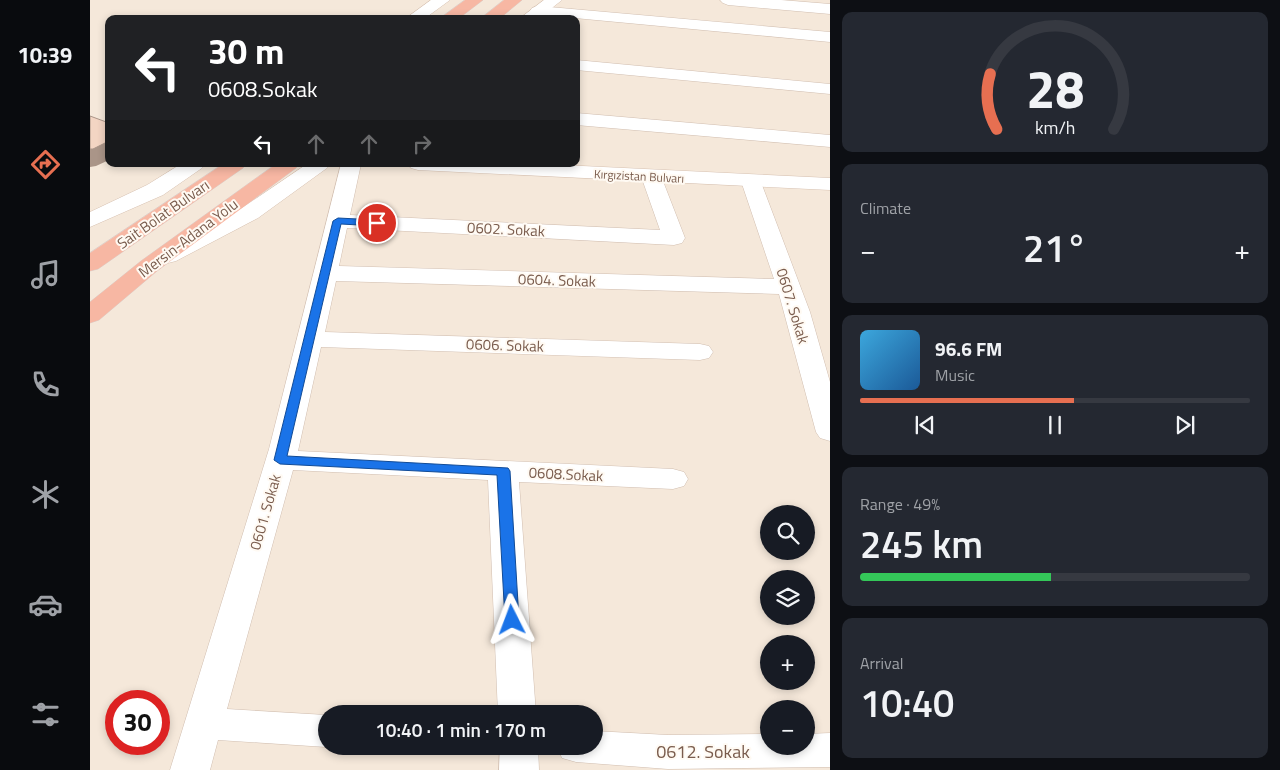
<!DOCTYPE html>
<meta charset="utf-8">
<style>
:root{--surface:#171b24;--page:#242831;--text:#f1f3f6;--muted:#9ea1a6;--line:#363941;--accent:#e76f51}
body{margin:0;font-family:"Titillium Web",sans-serif;background:var(--page);color:var(--text);height:100vh;display:flex;flex-direction:column;font-size:19px;white-space:nowrap}
*{box-sizing:border-box;margin:0}
p{font-size:16px;color:var(--muted)}
.icon{flex:none;width:28px;height:28px;fill:none;stroke:currentColor;stroke-width:2;stroke-linecap:round;stroke-linejoin:round}
.map{position:relative;flex:1;overflow:hidden}
.details{display:flex;flex-direction:column;gap:12px;padding:12px;background:#0d0f14;width:450px}
.details>*{flex:none}
.top-card{position:absolute;left:15px;top:15px;width:475px;height:152px;border-radius:10px;box-shadow:0 2px 8px #0003;background:#202124;color:#fff;overflow:hidden}
.fabs{position:absolute;left:670px;top:505px;display:grid;gap:10px}
.fabs a{display:grid;place-items:center;width:55px;height:55px;border-radius:50%;background:var(--surface);box-shadow:0 2px 8px #0003;font-size:25px}
.speed{position:absolute;left:15px;top:690px;display:flex;gap:10px;font-size:25px;font-weight:700;text-align:center}
.speed>*{display:grid;place-content:center;width:65px;height:65px;border-radius:50%;background:var(--surface);box-shadow:0 2px 8px #0003;line-height:1}
.speed .limit{border:8px solid #d22;background:#fff;color:#111}
.pin{position:absolute;display:grid;place-items:center;width:42px;height:42px;color:#fff;margin:-21px;border:2px solid #fff;border-radius:50%;box-shadow:0 1px 5px #0007}
.me{position:absolute;width:55px;margin:-28px;rotate:357deg;stroke-linejoin:round;filter:drop-shadow(0 0 4px #0008)}
.turn{display:flex;align-items:center;gap:18px;height:105px;padding:0 20px;font-size:22px}
.turn .icon{width:65px;height:65px;stroke-width:2.5}
.turn b{display:block;font-size:35px;line-height:42px}
.lanes{display:flex;align-items:center;height:48px;padding:0 20px;background:#0003;justify-content:center;gap:25px;direction:ltr}
.lanes .off{opacity:.35}
.big{font-size:38px;font-weight:600;line-height:1.1}
.details .card{flex:1;display:flex;flex-direction:column;justify-content:center;gap:8px;min-width:0;padding:0 18px;border-radius:10px;background:var(--page)}
.details .dial{align-items:center;gap:0}
.dial svg{height:130px;overflow:visible;fill:none;stroke:var(--line);stroke-width:7;stroke-linecap:round;text-anchor:middle}
.dial text{fill:var(--text);stroke:none}
.song{display:flex;align-items:center;gap:15px}
.cover{width:60px;height:60px;border-radius:8px;background:linear-gradient(135deg,hsl(200 70% 55%),hsl(210 70% 35%))}
.played{height:5px;border-radius:2px;background:linear-gradient(90deg,var(--accent) 55%,var(--line) 55%)}
.keys{display:flex;justify-content:space-around;direction:ltr}
.heat{display:flex;justify-content:space-between;align-items:center;font-size:28px;direction:ltr}
.charge{height:8px;border-radius:4px;background:linear-gradient(90deg,#34c759 49%,var(--line) 0)}
.trip{position:absolute;left:228px;top:705px;width:285px;height:50px;border-radius:25px;background:var(--surface);box-shadow:0 2px 8px #0003;font-weight:600;line-height:50px;text-align:center}
main{display:flex;flex:1;min-height:0}
.tabs{display:flex;flex-direction:column;width:90px;justify-content:space-around;align-items:center;background:#090b0e;color:var(--muted)}
.tabs .icon{width:35px;height:35px}
.tabs .active{color:var(--accent)}
.tabs b{font-size:22px;color:var(--text)}
.map>svg:first-child{display:block}
.residential{fill:#f5e8da;fill-rule:evenodd}
.lines{fill:none;stroke-linecap:round;stroke-linejoin:round}
.street-casing{stroke:#d1beb0;stroke-width:1}
.secondary-casing{stroke:#d6c0b0;stroke-width:1}
.highway-casing{stroke:#dad1cd;stroke-width:1}
.street{fill:#fff;fill-rule:evenodd}
.secondary{fill:#fff;fill-rule:evenodd}
.highway{fill:#f7b7a3;fill-rule:evenodd}
.shaded-wall{fill:#aa9588}
.building{fill:#f3d5c3;stroke:#aa9588}
.route{fill:#1a73e8;stroke:#114b97}
.labels{text-anchor:middle;dominant-baseline:central;stroke-width:4;stroke-linejoin:round;paint-order:stroke}
.far-street-label{font-size:12px;fill:#7a5c4d;stroke:#fffaf3}
.street-label{font-size:15px;fill:#7a5c4d;stroke:#fffaf3}
.near-street-label{font-size:18px;fill:#7a5c4d;stroke:#fffaf3}
</style>
<main>
<nav class="tabs">
<b>10:39</b>
<svg class="icon active" aria-label="directions" viewBox="0 0 24 24"><path d="M12 3l9 9-9 9-9-9zM9 14v-3h6M13 9l2 2-2 2"/></svg>
<svg class="icon" aria-label="music" viewBox="0 0 24 24"><path d="M9 18V5l10-2v13"/><circle cx="6" cy="18" r="3"/><circle cx="16" cy="16" r="3"/></svg>
<svg class="icon" aria-label="phone" viewBox="0 0 24 24"><path d="M5 4h4l2 5-3 2q2 4 5 5l2-3 5 2v4C11 20 4 13 5 4z"/></svg>
<svg class="icon" aria-label="climate" viewBox="0 0 24 24"><path d="M12 3v18M4 7l16 10M4 17L20 7"/></svg>
<svg class="icon" aria-label="car" viewBox="0 0 24 24"><path d="M5 17H2v-5l4-1 3-4h7l3 4 3 1v5h-3M9 17h6M6 11h13"/><circle cx="7" cy="17" r="2"/><circle cx="17" cy="17" r="2"/></svg>
<svg class="icon" aria-label="filters" viewBox="0 0 24 24"><path d="M4 7h16M4 17h16"/><circle cx="9" cy="7" r="2"/><circle cx="15" cy="17" r="2"/></svg>
</nav>
<div class="map">
<svg width="740" height="770" viewBox="0 0 740 770">
<rect width="100%" height="100%" fill="#fdf6ec"/>
<!-- residential -->
<path class="residential" d="M0 0H740V770H0ZM19 19H486V164H19ZM679 514H716V551H679ZM679 579H716V616H679ZM679 644H716V681H679ZM26 701H69V744H26ZM679 709H716V746H679ZM236 714H504V746H236Z"/>
<g class="lines">
<defs>
<path id="street" d="M630 0H691L740 4V14L638 5 633 3Z
M448 6 740 32V42L442 14 440 11 442 8Z
M486 60 740 84V94L486 70Z
M486 113 740 135V147L486 125Z
M251 164H271L260 215 570 230 551 176 554 172 561 170 568 172 571 176 595 238 592 243 584 245 257 228 249 266 684 279 651 181 655 177 662 175 669 177 720 312 740 382V441L730 438 726 432 689 294 246 281 235 332 610 344 619 346 623 352 619 358 610 360 231 347 208 451 583 469 594 472 598 479 594 486 583 489 429 482 446 714H408L398 480 203 470 137 709 236 715V746H238L236 747 128 740 120 770H80L179 449Z
M504 731 578 735 679 734V746H716V734L740 733V767L578 769 486 762 472 758 467 746H504Z
M410 746H448L449 770H409Z"/>
<path id="secondary" d="M341 0H360L334 19H315Z
M454 0H472L448 19H429Z
M91 164H115L112 168 73 195 0 227V212L57 185Z
M217 164H240L237 168 168 218 86 261 78 263 70 261 66 256 70 251 152 208Z
M318 164H451L740 178V190L328 170 321 168Z"/>
<path id="highway" d="M375 0H393L368 19H349Z
M414 0H432L409 19H390Z
M133 164H156L153 168 8 269 0 271V253Z
M186 164H209L206 168 67 271 9 320 0 323V302L51 261Z"/>
</defs>
<!-- street casing -->
<use href="#street" class="street-casing"/>
<!-- secondary casing -->
<use href="#secondary" class="secondary-casing"/>
<!-- highway casing -->
<use href="#highway" class="highway-casing"/>
<!-- street -->
<use href="#street" class="street"/>
<!-- secondary -->
<use href="#secondary" class="secondary"/>
<!-- highway -->
<use href="#highway" class="highway"/>
</g>
<!-- shaded-wall -->
<path class="shaded-wall" d="M19 141V160L6 166 0 167V149Z"/>
<!-- building -->
<path class="building" d="M0 116 19 123V141L3 149H0Z"/>
<!-- route -->
<path class="route" d="M248 218 287 220 292 223 287 226 251 224 197 456 418 468 420 471 429 620 427 624 422 626 417 624 415 620 407 475 190 464 184 460 243 221Z"/>
<g class="labels">
<!-- far-street labels -->
<g class="far-street-label">
<text transform="translate(549 176) rotate(3)">Kırgızistan Bulvarı</text>
</g>
<!-- street labels -->
<g class="street-label">
<text transform="translate(73 214) rotate(-35)">Sait Bolat Bulvarı</text>
<text transform="translate(416 229) rotate(3)">0602. Sokak</text>
<text transform="translate(98 238) rotate(-37)">Mersin-Adana Yolu</text>
<text transform="translate(467 280) rotate(2)">0604. Sokak</text>
<text transform="translate(703 306) rotate(73)">0607. Sokak</text>
<text transform="translate(415 345) rotate(2)">0606. Sokak</text>
<text transform="translate(476 474) rotate(3)">0608.Sokak</text>
<text transform="translate(175 512) rotate(-74)">0601. Sokak</text>
</g>
<!-- near-street labels -->
<g class="near-street-label">
<text x="613" y="751">0612. Sokak</text>
</g>
</g>
</svg>
<div class="fabs">
<a><svg class="icon" aria-label="search" viewBox="0 0 24 24"><circle cx="10" cy="10" r="6"/><path d="M15 15l6 6"/></svg></a>
<a><svg class="icon" aria-label="layers" viewBox="0 0 24 24"><path d="M12 4l9 5-9 5-9-5zM3 14l9 5 9-5"/></svg></a>
<a>+</a>
<a>−</a>
</div>
<div class="speed"><div class="limit">30</div></div>
<div class="pin" style="left:287px;top:223px;background:#d93025"><svg class="icon" aria-label="arrive" viewBox="0 0 24 24"><path d="M6 21V4h12l-3 4 3 4H6"/></svg></div>
<svg class="me" style="left:422px;top:620px" viewBox="-20 -20 40 40"><path d="M0-17L14 15 0 8-14 15z" fill="#1a73e8" stroke="#fff" stroke-width="4"/></svg>
<div class="trip">10:40 · 1 min · 170 m</div>
<div class="top-card">
<div class="turn"><svg class="icon" aria-label="left" viewBox="0 0 24 24"><path d="M17 20v-9H6M10 6l-5 5 5 5"/></svg><div><b>30 m</b>0608.Sokak</div></div>
<div class="lanes"><svg class="icon" aria-label="left" viewBox="0 0 24 24"><path d="M17 20v-9H6M10 6l-5 5 5 5"/></svg><svg class="icon off" aria-label="ahead" viewBox="0 0 24 24"><path d="M12 20V5M6 11l6-6 6 6"/></svg><svg class="icon off" aria-label="ahead" viewBox="0 0 24 24"><path d="M12 20V5M6 11l6-6 6 6"/></svg><svg class="icon off" aria-label="right" viewBox="0 0 24 24"><path d="M7 20v-9h11M14 6l5 5-5 5"/></svg></div>
</div>
</div>
<section class="details">
<div class="card dial"><svg viewBox="0 0 100 80">
<path d="M14 69A42 42 0 1 1 86 69"/>
<path d="M14 69A42 42 0 0 1 10 35" stroke="#e76f51"/>
<text x="50" y="56" font-size="32" font-weight="700">28</text>
<text x="50" y="72" font-size="11">km/h</text>
</svg></div>
<div class="card"><p>Climate</p>
<div class="heat"><a>−</a><b class="big">21°</b><a>+</a></div>
</div>
<div class="card">
<div class="song"><i class="cover"></i><div><b>96.6 FM</b><p>Music</p></div></div>
<div class="played"></div>
<div class="keys"><svg class="icon" aria-label="previous" viewBox="0 0 24 24"><path d="M18 5L8 12l10 7zM5 5v14"/></svg><svg class="icon" aria-label="pause" viewBox="0 0 24 24"><path d="M8 5v14M16 5v14"/></svg><svg class="icon" aria-label="next" viewBox="0 0 24 24"><path d="M6 5l10 7-10 7zM19 5v14"/></svg></div>
</div>
<div class="card"><p>Range · 49%</p><b class="big">245 km</b><div class="charge"></div></div>
<div class="card"><p>Arrival</p><b class="big">10:40</b></div>
</section>
</main>
